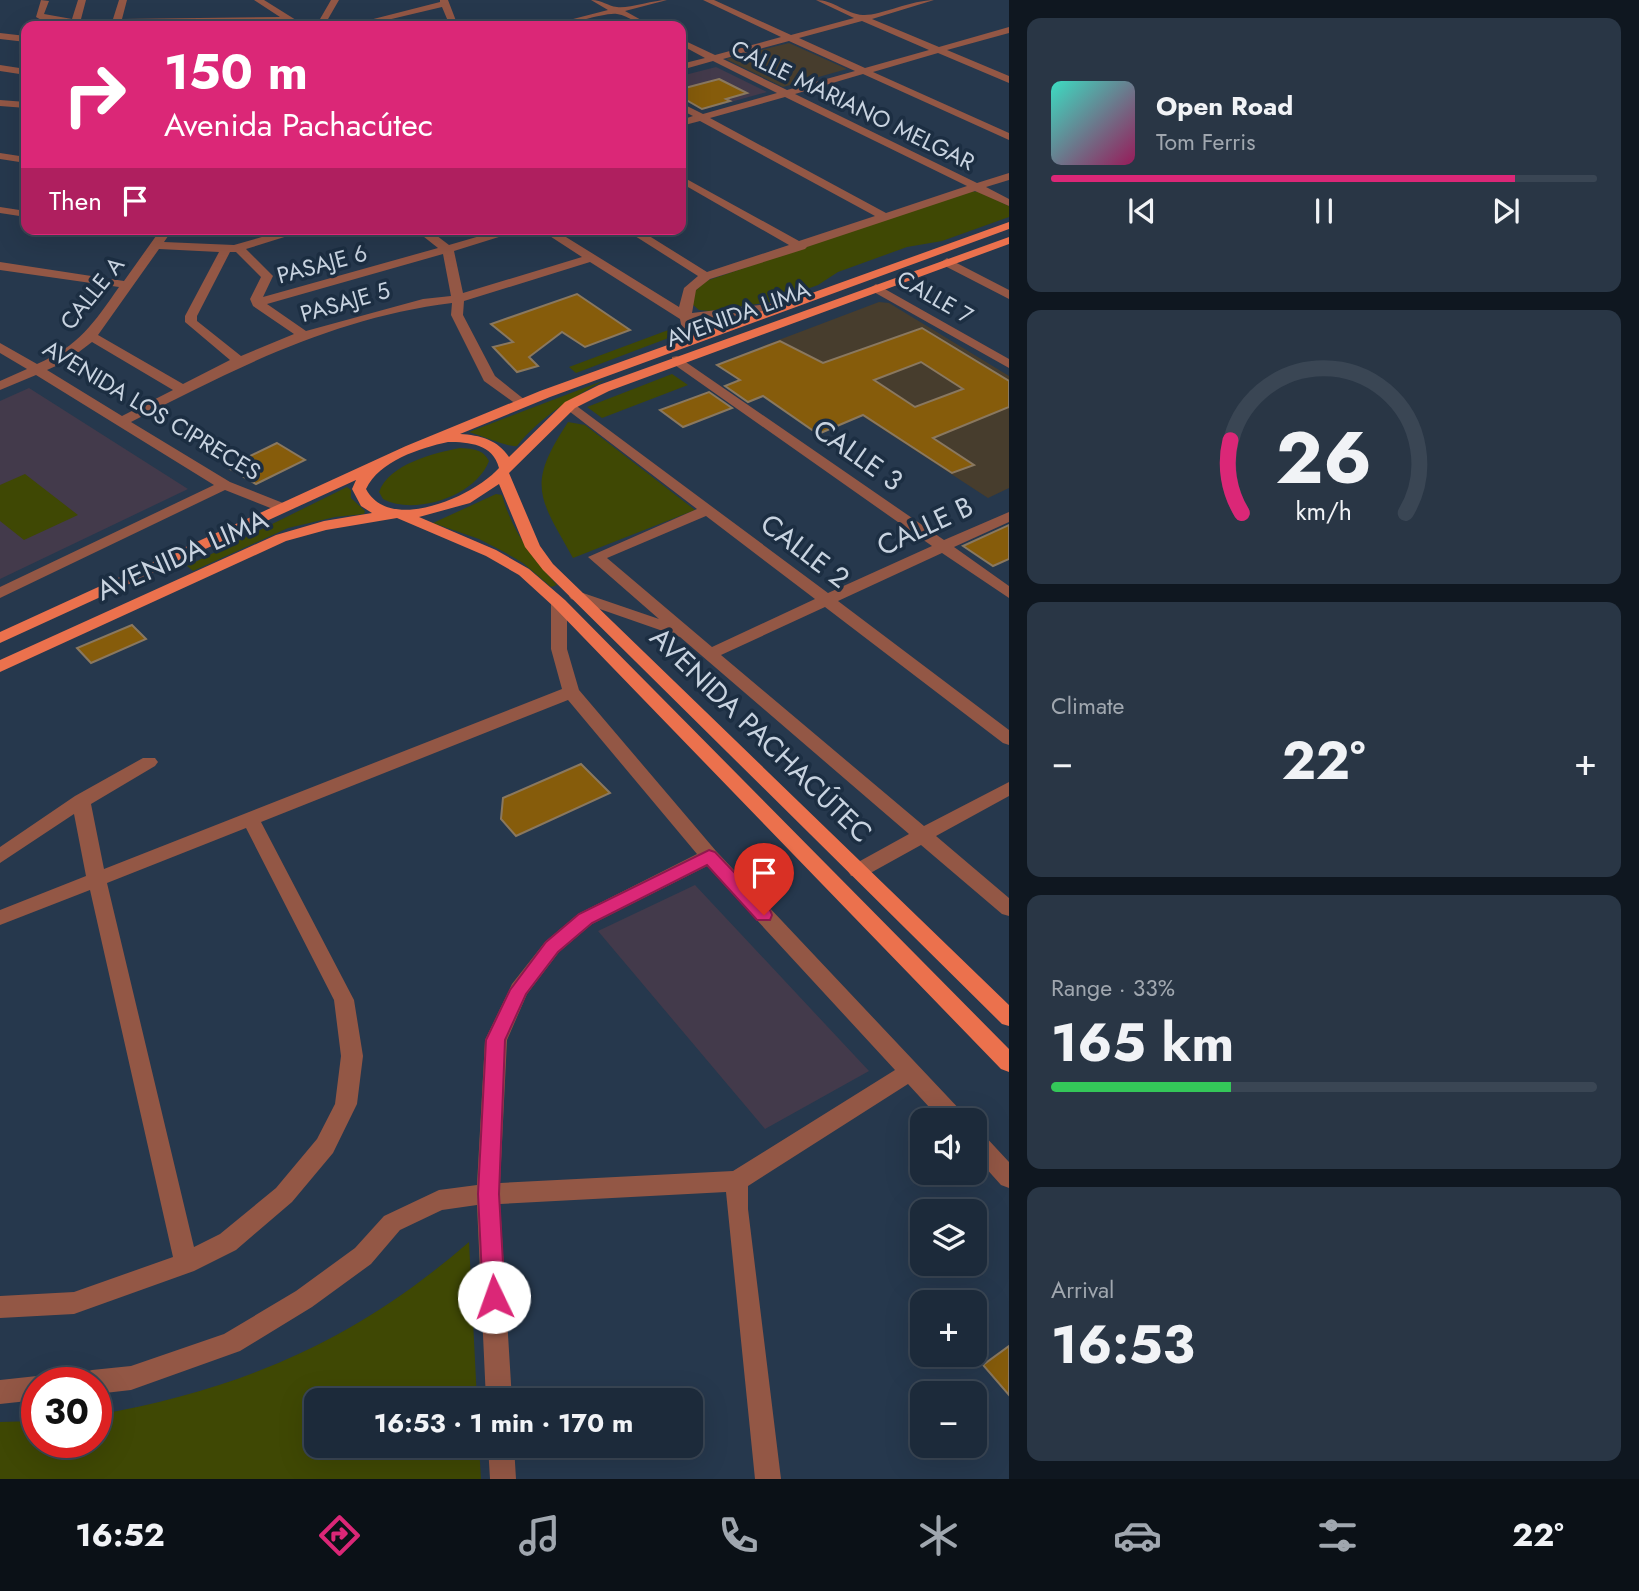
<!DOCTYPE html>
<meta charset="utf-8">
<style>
:root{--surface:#1c2a3a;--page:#293645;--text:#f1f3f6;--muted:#a0a7af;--line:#3a4654;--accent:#db2777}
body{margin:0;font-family:Jost,sans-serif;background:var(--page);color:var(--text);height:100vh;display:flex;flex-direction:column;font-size:26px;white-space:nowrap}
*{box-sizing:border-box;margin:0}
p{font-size:23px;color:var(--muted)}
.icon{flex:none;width:38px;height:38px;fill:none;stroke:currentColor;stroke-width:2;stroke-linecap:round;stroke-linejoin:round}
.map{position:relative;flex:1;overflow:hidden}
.details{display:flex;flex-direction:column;gap:18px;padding:18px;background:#0f1720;width:630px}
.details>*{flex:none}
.banner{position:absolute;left:21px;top:21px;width:665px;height:214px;border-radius:14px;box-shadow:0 7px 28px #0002,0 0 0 2px var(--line);background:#db2777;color:#fff;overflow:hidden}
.controls{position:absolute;left:910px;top:1108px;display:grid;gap:14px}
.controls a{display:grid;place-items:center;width:77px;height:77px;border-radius:14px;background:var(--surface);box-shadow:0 7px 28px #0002,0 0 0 2px var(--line);font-size:35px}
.speed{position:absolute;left:21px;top:1367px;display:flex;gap:14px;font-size:35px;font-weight:700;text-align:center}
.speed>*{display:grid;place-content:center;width:91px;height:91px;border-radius:50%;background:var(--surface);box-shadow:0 7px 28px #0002,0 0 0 2px var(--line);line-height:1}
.speed .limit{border:10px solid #d22;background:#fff;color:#111}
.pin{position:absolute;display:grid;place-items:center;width:60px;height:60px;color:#fff;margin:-72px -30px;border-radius:50% 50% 50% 0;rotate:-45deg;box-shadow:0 0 7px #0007}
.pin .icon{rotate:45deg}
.me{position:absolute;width:77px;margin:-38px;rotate:357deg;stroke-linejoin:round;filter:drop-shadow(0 0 5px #0008)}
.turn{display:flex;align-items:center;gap:24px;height:147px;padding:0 28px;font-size:32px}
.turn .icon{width:91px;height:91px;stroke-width:2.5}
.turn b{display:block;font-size:49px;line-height:60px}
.then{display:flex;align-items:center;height:66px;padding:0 28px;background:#0003;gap:14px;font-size:26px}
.big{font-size:52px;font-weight:700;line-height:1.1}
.details .tile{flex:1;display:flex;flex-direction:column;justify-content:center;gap:10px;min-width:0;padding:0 24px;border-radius:14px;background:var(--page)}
.details .dial{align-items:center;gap:0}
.dial svg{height:182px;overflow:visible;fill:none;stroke:var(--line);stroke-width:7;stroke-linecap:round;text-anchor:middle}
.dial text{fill:var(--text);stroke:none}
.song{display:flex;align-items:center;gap:21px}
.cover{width:84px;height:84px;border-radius:10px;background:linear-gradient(135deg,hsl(170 70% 55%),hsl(330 70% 35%))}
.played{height:7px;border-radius:4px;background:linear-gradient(90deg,var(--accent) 85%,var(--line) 85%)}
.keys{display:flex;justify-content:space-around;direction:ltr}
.heat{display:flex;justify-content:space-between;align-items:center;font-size:38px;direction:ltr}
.charge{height:10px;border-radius:5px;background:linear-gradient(90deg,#34c759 33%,var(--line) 0)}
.trip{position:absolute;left:304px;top:1388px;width:399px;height:70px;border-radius:14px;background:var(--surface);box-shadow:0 7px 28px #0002,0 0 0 2px var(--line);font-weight:700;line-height:70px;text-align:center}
.tabs{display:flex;height:112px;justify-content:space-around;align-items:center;background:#0b1117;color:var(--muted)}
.tabs .icon{width:49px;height:49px}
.tabs .current{color:var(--accent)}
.tabs b{font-size:32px;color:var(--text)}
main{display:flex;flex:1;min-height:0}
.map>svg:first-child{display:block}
.commercial{fill:#473d2d}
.education{fill:#433a4b}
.green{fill:#3f4804}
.building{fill:#865c0b;stroke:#8a785f;stroke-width:2;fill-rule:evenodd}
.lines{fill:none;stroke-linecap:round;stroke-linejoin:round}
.minor{fill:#935745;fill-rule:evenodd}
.major{fill:#eb714d;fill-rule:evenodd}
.route{fill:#db2777;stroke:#8e194d;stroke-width:2}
.labels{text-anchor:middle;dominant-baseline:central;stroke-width:7;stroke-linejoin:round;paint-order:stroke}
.far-street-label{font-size:23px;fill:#c8d3e0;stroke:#1c2e42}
.street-label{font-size:28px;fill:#c8d3e0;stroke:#1c2e42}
</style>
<main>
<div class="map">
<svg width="1009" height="1479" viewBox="0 0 1009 1479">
<rect width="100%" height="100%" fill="#26384d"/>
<!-- commercial -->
<path class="commercial" d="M789 43 847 69 783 87 726 59Z
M879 302 889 303 1009 376V488L988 498 761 350 763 346Z"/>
<!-- education -->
<path class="education" d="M716 67 767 92 702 110 681 98V76Z
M29 388 188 489 0 579V401Z
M695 885 869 1071 765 1129 598 931Z"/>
<!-- green -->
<path class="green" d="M970 191 979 192 1009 206V217L942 241 907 247 838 272 818 285 771 302 709 311 699 310 692 304 694 292 706 281Z
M671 329 679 334 576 373 569 367Z
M672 374 688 385 602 418 587 407Z
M605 380C571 399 541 416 517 446 510 448 480 435 469 432Z
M568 422 585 425 695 510 573 558C539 497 526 486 568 422Z
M460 448C473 449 483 449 489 461 476 496 415 516 383 499L379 492C389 464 434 453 460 448Z
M25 474 78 515 24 540 0 521V485Z
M347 487 351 490V498L365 511 364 514 335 517 288 528 193 571 187 566Z
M496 494 502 495C512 531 532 558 557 585L551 587 523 563 506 553 479 539 433 523Z
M469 1242 477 1400H317V1446H479L481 1479H0V1422L37 1421V1442H96V1415C243 1389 356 1340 469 1242Z"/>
<!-- building -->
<path class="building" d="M719 79 747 93 726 99 730 101 702 109 681 97V89Z
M577 294 630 330 585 347 562 332 529 357 538 366 517 372 493 347 513 342 491 324Z
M922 328 1009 381V407L933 438 974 465 952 473 863 415 818 434 763 396 748 402 725 386 740 380 717 365 780 341 823 363ZM921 362 963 389 915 407 874 380Z
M709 392 732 408 683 427 660 410Z
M277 443 305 460 256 484 227 467Z
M1009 525V559L993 566 963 546Z
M132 625 146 639 91 663 77 648Z
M581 764 610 793 516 836 501 819 503 798Z
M1009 1346V1395L983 1365Z"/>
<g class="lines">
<!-- minor -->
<path class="minor" d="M41 0 49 1 44 14 72 19 78 0H86L81 19H113L119 0H127L122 19 280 17 254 0H264L296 20 291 23 76 25 45 22 36 17Z
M331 0H339L324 26H316Z
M440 0H448L458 26H450L442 7 362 26H346L440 2Z
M591 0C603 0 607 6 617 7 627 9 653 0 667 0L625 11 652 26C638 26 630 16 617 14 603 12 567 27 546 26L608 10Z
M703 0H714L791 35 854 18 816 0C834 0 846 14 863 15 879 16 912 0 934 0L872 19 939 47 1009 27V33L947 50 1009 76V83L938 53 873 72 1009 133V140L863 74 795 94 977 183 1009 173V180L986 187 1009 199V206L975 191 807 247 805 249 710 279 696 290 692 313 777 303 783 307 777 311 693 320 696 339 690 343 684 339 680 319 590 262 464 301 463 315 495 376 525 400V406L520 407 484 381 451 315 452 303C336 317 233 369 131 422L230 482 288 505 290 508 288 511H278L225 490 0 598V587L214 485 36 375 0 390V381L27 369 0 353V343L37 364C80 345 93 324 119 287L0 270V262L124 281 156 236 124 229H173L164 242 234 245 290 229H310L246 249 273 276 263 297 438 248 414 229H428L449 245 504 229H524L454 251 463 293 582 257 539 229H553L679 307 684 288 698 276 624 229H638L707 272 789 245 681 183V176L799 241 875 216 700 121 681 126V120L693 116 681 110V103L703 114 777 93 713 61 681 70V64L705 58 681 45V39L715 55 781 37ZM862 21 929 50 865 68 799 38ZM789 41 855 71 787 90 723 59ZM785 97 967 186 886 213 710 118ZM159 249 219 252 185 316V322L230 360 183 384 98 335ZM230 252H236L261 277 250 299 253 306 294 334 241 356 197 321V316ZM443 254 451 296 423 299 306 331 267 304ZM92 342 173 390 122 416 47 370 67 361Z
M0 33 26 36V42L0 39Z
M0 65 26 69V75L0 71Z
M0 100 26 102V108L0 106Z
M0 153 26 157V163L0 159Z
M0 207 26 211V217L0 213Z
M947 258 1009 290V299L943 265 941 262Z
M876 284 1009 359V368L872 291 870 288Z
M677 356 944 540 1009 512V522L954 547 1009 586V598L942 553 838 601 1009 730V745L1003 743 825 607 721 655 924 826 1009 782V796L936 836 1009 898V916L1002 914 921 845 865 876H851L848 871 851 866 909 834 680 637 571 599 569 596 571 593H583L659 619 588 557 697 509 565 408 563 405 570 401 828 593 932 546 672 363V357ZM706 516 815 599 712 647 607 558Z
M559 598 567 603V649L579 690 716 851 963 1113 966 1120H941L908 1084 748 1186V1209L781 1479H755L726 1192 500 1204 512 1400H486L477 1205 442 1210 400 1230 371 1264 312 1307 240 1351 131 1390 96 1394V1382H80L83 1373 92 1370 131 1366 224 1334 296 1291 355 1248 384 1216 439 1190 477 1185 485 1040 512 984 545 942 578 914 697 854 568 700 261 822 354 1000 363 1056 357 1104 333 1153 292 1202 236 1250 194 1271 74 1314 0 1318V1296L74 1292 173 1257 90 890 0 925V910L86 876 74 814 0 863V847L75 796 143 758H155L158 762 155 766 91 804 104 869 562 689 551 649V603ZM246 828 334 1000 341 1056 335 1104 317 1139 276 1188 220 1234 194 1247 107 883ZM707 866 895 1070 733 1171 500 1183 507 1040 527 994 559 952 592 924Z
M975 1131 983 1134 1009 1162V1188L1001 1185 975 1156Z
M37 1376 47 1382H37V1400L0 1404V1380Z
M488 1446H514L516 1479H490Z"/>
<!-- major -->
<path class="major" d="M1009 222V229L550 397 460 434C480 435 498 440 509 457L565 402 599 385 1009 237V244L609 391 575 408 509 473 540 546 553 564 1009 1005V1026L1002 1024 543 570 525 547 499 484 470 503 419 517 496 550 529 569 565 600 1009 1049V1072L1001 1069 553 606 519 575 486 556 397 518 326 530 286 541 0 672V660L276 535 324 521 372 513 361 506 352 489 356 480 0 643V632L406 446 540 391ZM448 442C469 442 493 444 499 468 474 496 390 534 366 489 379 461 420 448 448 442Z"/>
</g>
<!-- route -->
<path class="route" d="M709 850 715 852 770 910 772 915 770 920H757L707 865 592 923 558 952 526 994 505 1040 499 1194 505 1297 501 1304 494 1307 486 1304 483 1297 478 1194 486 1040 510 990 546 942 579 914Z"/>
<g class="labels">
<!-- far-street labels -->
<g class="far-street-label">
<text transform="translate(853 105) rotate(26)">CALLE MARIANO MELGAR</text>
<text transform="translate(322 264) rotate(-15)">PASAJE 6</text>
<text transform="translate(92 293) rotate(-51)">CALLE A</text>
<text transform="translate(935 297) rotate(30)">CALLE 7</text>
<text transform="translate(345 302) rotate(-16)">PASAJE 5</text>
<text transform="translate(738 314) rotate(-20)">AVENIDA LIMA</text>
<text transform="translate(152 410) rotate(31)">AVENIDA LOS CIPRECES</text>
</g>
<!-- street labels -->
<g class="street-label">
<text transform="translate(858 455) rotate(35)">CALLE 3</text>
<text transform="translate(925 526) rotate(-25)">CALLE B</text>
<text transform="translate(805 551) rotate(37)">CALLE 2</text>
<text transform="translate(182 555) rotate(-24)">AVENIDA LIMA</text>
<text transform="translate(761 735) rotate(44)">AVENIDA PACHACÚTEC</text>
</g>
</g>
</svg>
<div class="controls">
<a><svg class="icon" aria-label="sound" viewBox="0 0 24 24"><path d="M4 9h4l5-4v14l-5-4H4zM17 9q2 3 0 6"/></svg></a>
<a><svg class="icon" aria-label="layers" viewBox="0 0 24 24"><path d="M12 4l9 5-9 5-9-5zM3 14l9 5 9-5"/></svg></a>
<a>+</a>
<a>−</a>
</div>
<div class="speed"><div class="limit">30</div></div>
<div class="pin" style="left:764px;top:915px;background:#d93025"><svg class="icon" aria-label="arrive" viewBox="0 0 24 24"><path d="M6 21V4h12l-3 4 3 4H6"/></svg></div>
<svg class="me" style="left:494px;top:1297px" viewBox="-20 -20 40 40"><circle r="19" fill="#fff"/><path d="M0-13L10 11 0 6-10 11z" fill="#db2777"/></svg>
<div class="trip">16:53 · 1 min · 170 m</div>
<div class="banner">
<div class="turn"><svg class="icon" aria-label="right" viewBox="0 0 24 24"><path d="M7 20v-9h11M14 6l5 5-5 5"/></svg><div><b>150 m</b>Avenida Pachacútec</div></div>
<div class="then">Then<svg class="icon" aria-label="arrive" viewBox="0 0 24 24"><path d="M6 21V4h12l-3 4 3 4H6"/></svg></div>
</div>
</div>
<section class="details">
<div class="tile">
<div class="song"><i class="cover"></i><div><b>Open Road</b><p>Tom Ferris</p></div></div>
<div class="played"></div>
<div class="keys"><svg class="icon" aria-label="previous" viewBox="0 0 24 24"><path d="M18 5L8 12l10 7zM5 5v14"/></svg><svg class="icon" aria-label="pause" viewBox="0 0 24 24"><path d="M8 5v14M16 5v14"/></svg><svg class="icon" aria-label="next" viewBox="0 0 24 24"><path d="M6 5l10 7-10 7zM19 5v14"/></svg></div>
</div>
<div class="tile dial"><svg viewBox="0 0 100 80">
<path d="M14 69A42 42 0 1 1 86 69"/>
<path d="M14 69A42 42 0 0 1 9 37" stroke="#db2777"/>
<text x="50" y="56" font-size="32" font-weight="700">26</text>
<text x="50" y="72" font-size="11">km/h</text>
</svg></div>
<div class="tile"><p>Climate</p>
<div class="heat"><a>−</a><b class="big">22°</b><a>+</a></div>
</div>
<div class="tile"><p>Range · 33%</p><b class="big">165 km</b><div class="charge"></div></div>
<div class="tile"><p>Arrival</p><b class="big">16:53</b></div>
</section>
</main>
<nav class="tabs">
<b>16:52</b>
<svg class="icon current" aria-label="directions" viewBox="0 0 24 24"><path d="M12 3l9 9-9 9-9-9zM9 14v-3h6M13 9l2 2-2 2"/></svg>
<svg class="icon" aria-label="music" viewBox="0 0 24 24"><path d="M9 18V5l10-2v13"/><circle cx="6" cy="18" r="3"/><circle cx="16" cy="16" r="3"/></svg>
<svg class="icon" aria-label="phone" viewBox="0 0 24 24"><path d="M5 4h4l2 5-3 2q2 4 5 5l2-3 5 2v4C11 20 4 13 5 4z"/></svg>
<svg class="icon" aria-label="climate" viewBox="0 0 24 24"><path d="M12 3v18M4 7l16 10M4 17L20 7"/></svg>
<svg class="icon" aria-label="car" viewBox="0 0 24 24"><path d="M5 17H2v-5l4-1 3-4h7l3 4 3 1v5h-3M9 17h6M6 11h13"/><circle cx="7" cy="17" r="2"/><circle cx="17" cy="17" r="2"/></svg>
<svg class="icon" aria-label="filters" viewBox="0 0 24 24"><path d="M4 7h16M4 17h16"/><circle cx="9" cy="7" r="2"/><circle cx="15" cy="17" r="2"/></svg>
<b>22°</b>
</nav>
